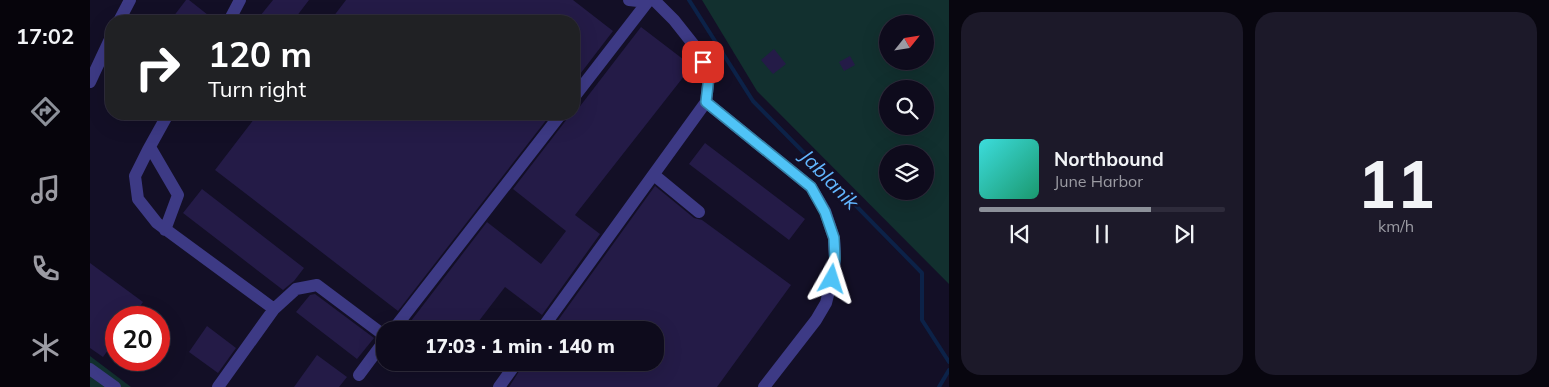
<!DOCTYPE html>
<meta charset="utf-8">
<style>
:root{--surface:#0e0b1c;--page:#1c1929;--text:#f1f3f6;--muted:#9b9ba3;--line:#2e2b3b;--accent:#8c9099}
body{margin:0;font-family:Mulish,sans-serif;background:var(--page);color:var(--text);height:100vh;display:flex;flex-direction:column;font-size:19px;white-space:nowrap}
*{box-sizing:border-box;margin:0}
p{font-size:16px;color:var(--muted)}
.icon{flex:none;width:28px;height:28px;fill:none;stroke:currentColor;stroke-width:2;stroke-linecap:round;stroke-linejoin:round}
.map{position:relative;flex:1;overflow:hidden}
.drawer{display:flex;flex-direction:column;gap:12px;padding:12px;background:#08060f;width:600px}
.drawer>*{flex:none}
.top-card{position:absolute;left:15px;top:15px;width:475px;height:105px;border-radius:20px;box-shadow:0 5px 20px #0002,0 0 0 1px var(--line);background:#202124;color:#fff;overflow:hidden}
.needle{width:32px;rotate:60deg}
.tools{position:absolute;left:789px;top:15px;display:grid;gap:10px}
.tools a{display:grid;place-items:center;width:55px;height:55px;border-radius:50%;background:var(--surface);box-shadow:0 5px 20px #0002,0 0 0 1px var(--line);font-size:25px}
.speed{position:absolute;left:15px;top:306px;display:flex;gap:10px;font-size:25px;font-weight:700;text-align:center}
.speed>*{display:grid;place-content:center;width:65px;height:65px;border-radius:50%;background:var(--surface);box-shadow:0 5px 20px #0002,0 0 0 1px var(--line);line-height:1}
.speed .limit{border:8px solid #d22;background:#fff;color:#111}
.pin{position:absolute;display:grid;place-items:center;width:42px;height:42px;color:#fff;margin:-21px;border-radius:10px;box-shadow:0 2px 8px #0006}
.me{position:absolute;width:55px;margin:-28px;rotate:6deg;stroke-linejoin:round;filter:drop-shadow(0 0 4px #0008)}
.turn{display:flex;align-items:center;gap:18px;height:105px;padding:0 20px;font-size:22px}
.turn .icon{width:65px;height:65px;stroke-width:2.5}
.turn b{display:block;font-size:35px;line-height:42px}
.drawer .tile{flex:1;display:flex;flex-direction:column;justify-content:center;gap:8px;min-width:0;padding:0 18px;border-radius:20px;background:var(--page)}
.drawer .dial{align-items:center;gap:0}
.dial b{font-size:65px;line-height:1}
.song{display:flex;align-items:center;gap:15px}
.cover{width:60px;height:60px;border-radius:8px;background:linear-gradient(135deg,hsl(180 70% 55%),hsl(160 70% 35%))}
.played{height:5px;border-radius:2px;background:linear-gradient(90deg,var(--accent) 70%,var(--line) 70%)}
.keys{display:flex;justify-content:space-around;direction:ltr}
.drawer .tiles{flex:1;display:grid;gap:12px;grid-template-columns:repeat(2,1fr)}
.trip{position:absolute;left:286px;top:321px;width:288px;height:50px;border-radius:20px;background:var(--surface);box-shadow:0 5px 20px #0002,0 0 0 1px var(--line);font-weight:800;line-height:50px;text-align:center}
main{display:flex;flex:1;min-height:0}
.menu{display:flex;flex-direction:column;width:90px;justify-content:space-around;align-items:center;background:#06040b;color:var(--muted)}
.menu .icon{width:35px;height:35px}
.menu .active{color:var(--accent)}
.menu b{font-size:22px;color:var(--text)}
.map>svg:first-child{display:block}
.green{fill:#12302f;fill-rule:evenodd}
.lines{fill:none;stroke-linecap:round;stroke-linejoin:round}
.stream{stroke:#0c2248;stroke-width:4}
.building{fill:#241b47}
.minor{stroke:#3d3a85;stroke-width:12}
.route-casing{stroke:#337fa1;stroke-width:12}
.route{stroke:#4fc3f7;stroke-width:9}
.labels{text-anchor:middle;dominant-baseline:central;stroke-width:5;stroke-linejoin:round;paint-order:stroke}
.water-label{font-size:20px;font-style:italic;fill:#62b6ff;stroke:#130f26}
</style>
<main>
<nav class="menu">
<b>17:02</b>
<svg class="icon active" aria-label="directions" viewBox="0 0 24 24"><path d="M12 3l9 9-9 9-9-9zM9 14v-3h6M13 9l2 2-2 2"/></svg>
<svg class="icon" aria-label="music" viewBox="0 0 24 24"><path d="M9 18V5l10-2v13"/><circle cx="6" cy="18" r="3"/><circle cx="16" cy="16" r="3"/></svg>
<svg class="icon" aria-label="phone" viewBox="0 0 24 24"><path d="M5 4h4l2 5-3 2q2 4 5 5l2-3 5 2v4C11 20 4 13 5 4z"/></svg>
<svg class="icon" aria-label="climate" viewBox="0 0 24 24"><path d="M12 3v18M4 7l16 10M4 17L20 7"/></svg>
</nav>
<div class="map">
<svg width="859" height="387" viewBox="0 0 859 387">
<rect width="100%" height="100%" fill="#130f26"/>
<!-- green -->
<path class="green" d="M612 0H859V284L667 91ZM798 24H835V61H798ZM798 89H835V126H798ZM798 154H835V191H798Z
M0 356 41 387H0Z"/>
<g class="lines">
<!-- stream -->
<path class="stream" d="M599 0 663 101 832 273V320L859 362
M849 387 859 370"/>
</g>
<!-- building -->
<path class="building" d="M96 0H99L118 15 113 21H80Z
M183 0H219L203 21H166Z
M256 0H483L523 31 484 82V21H240Z
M551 27 602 66 485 215 510 234 452 315 415 287 382 330H314L397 222 451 264 476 231 423 189 477 119 479 114H484Z
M684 49 696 64 683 74 671 60Z
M760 56 765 65 754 71 749 62Z
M168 114H461L308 311 125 170Z
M615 143 715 219 699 240 599 164Z
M565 186 604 218 612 220 701 285 627 387H419L435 362H565V330H461Z
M112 189 214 268 204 281 193 290 93 213Z
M0 263 53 302 42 318H26V339L13 357 0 348Z
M225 294 284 338 267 359 206 312 220 295Z
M117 326 146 348 128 373 99 352Z
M227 355 257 377 249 387H204Z"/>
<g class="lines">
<!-- minor -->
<path class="minor" d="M539 0 548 1 549 0
M564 0 584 20 607 49 619 76 616 102 721 187 735 211 744 238 745 259 742 279 736 303 726 320 674 387
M29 21 40 0
M139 21 150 0
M0 82 21 37
M484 97 559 0
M78 114 58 150 45 176 48 199 67 223 184 309
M60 147 88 195 75 230
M564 175 609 212
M303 330 471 114
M451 330 616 102
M0 369 25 387
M269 375 295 340
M128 387 184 309 206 289 227 285 295 336
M409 387 427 362"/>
</g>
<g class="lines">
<defs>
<path id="route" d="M613 62 619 76 616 102 721 187 735 212 744 238 745 259 742 279"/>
</defs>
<!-- route casing -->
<use href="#route" class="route-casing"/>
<!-- route -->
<use href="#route" class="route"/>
</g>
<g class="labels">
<!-- water labels -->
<g class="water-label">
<text transform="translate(740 179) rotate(46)">Jablanik</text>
</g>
</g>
</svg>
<div class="tools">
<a><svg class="needle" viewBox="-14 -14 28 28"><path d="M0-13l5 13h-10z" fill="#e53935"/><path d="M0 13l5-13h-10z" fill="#9b9ba3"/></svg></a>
<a><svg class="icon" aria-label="search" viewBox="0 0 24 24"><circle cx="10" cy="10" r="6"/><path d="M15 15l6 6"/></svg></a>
<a><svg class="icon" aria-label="layers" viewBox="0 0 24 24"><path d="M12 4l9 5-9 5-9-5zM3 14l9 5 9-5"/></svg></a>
</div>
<div class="speed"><div class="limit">20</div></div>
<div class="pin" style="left:613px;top:62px;background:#d93025"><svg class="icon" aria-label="arrive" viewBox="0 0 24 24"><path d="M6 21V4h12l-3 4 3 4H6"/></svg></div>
<svg class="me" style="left:742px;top:279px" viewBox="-20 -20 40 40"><path d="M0-17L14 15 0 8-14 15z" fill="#4fc3f7" stroke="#fff" stroke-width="4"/></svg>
<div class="trip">17:03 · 1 min · 140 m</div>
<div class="top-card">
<div class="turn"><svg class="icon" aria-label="right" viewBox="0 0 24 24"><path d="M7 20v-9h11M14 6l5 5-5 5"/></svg><div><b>120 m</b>Turn right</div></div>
</div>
</div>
<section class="drawer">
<div class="tiles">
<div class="tile">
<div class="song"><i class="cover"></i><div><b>Northbound</b><p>June Harbor</p></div></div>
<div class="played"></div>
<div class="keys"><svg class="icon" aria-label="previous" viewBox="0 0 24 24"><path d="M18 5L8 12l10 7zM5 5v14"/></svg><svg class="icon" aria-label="pause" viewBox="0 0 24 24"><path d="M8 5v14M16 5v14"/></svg><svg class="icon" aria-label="next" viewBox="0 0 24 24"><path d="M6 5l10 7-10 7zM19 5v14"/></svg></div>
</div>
<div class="tile dial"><b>11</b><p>km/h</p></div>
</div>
</section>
</main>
